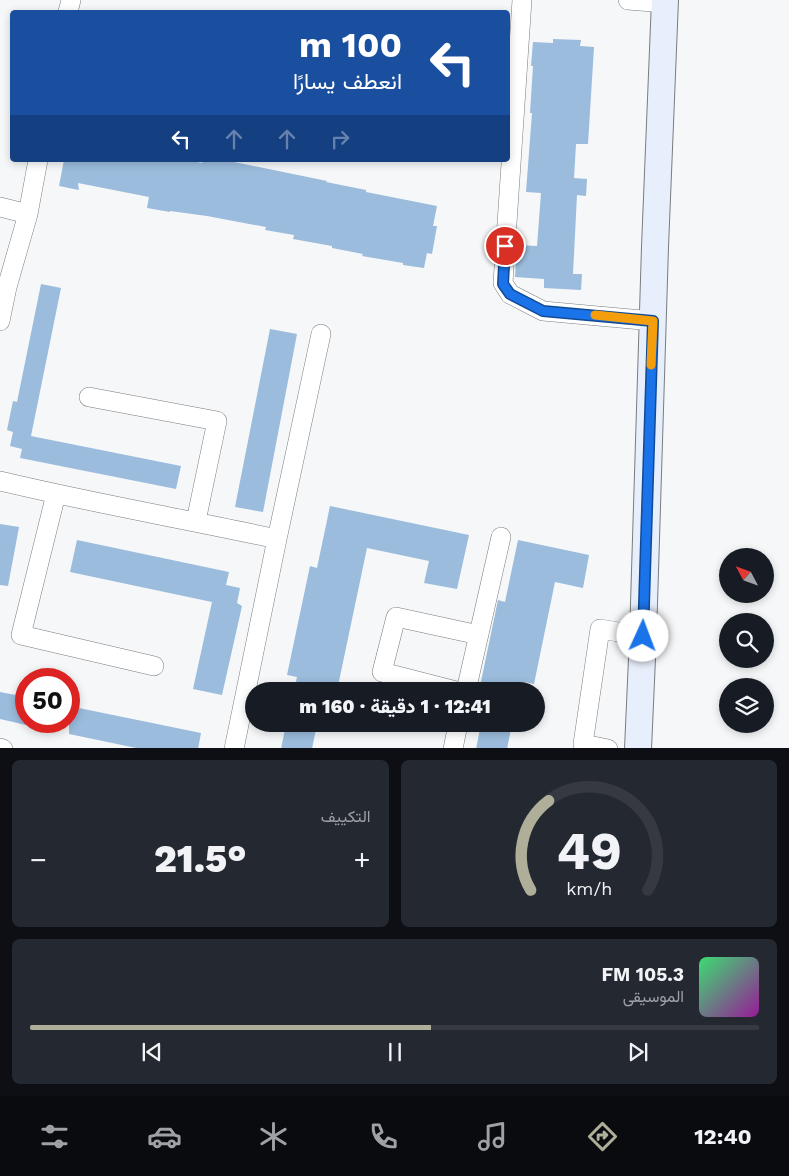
<!DOCTYPE html>
<html lang="ar">
<meta charset="utf-8">
<style>
:root{--surface:#171b24;--page:#242831;--text:#f1f3f6;--muted:#9ea1a6;--line:#363941;--accent:#afaf99}
body{margin:0;font-family:"Work Sans",Vazirmatn,sans-serif;background:var(--page);color:var(--text);direction:rtl;height:100vh;display:flex;flex-direction:column;font-size:19px;white-space:nowrap}
*{box-sizing:border-box;margin:0}
p{font-size:16px;color:var(--muted)}
.icon{flex:none;width:28px;height:28px;fill:none;stroke:currentColor;stroke-width:2;stroke-linecap:round;stroke-linejoin:round}
.map{position:relative;height:748px;overflow:hidden;direction:ltr}
.sheet{display:flex;flex-direction:column;gap:12px;padding:12px;background:#0d0f14;flex:1}
.sheet>*{flex:none}
.guide{position:absolute;left:10px;top:10px;width:500px;height:152px;border-radius:5px;box-shadow:0 2px 8px #0003;direction:rtl;background:#1a4fa0;color:#fff;overflow:hidden}
.needle{width:32px;rotate:311deg}
.controls{position:absolute;left:719px;top:548px;display:grid;gap:10px}
.controls a{display:grid;place-items:center;width:55px;height:55px;border-radius:50%;background:var(--surface);box-shadow:0 2px 8px #0003;font-size:25px}
.speed{position:absolute;left:15px;top:668px;display:flex;gap:10px;font-size:25px;font-weight:700;text-align:center}
.speed>*{display:grid;place-content:center;width:65px;height:65px;border-radius:50%;background:var(--surface);box-shadow:0 2px 8px #0003;line-height:1}
.speed .limit{border:8px solid #d22;background:#fff;color:#111}
.pin{position:absolute;display:grid;place-items:center;width:42px;height:42px;color:#fff;margin:-21px;border:2px solid #fff;border-radius:50%;box-shadow:0 1px 5px #0007}
.me{position:absolute;width:55px;margin:-28px;rotate:2deg;stroke-linejoin:round;filter:drop-shadow(0 0 4px #0008)}
.turn{display:flex;align-items:center;gap:18px;height:105px;padding:0 25px;font-size:22px}
.turn .icon{width:65px;height:65px;stroke-width:2.5}
.turn b{display:block;font-size:35px;line-height:42px}
.lanes{display:flex;align-items:center;height:48px;padding:0 25px;background:#0003;justify-content:center;gap:25px;direction:ltr}
.lanes .off{opacity:.35}
.big{font-size:38px;font-weight:800;line-height:1.1}
.sheet .card{flex:1;display:flex;flex-direction:column;justify-content:center;gap:8px;min-width:0;padding:0 18px;border-radius:8px;background:var(--page)}
.sheet .dial{align-items:center;gap:0}
.dial svg{height:130px;overflow:visible;fill:none;stroke:var(--line);stroke-width:7;stroke-linecap:round;text-anchor:middle}
.dial text{fill:var(--text);stroke:none}
.song{display:flex;align-items:center;gap:15px}
.cover{width:60px;height:60px;border-radius:8px;background:linear-gradient(135deg,hsl(140 70% 55%),hsl(300 70% 35%))}
.played{height:5px;border-radius:2px;background:linear-gradient(90deg,var(--accent) 55%,var(--line) 55%)}
.keys{display:flex;justify-content:space-around;direction:ltr}
.heat{display:flex;justify-content:space-between;align-items:center;font-size:28px;direction:ltr}
.sheet .tiles{flex:1;display:grid;gap:12px;grid-template-columns:1fr 1fr}
.card:last-child{grid-column:span 2}
.trip{position:absolute;left:245px;top:682px;width:300px;height:50px;border-radius:25px;background:var(--surface);box-shadow:0 2px 8px #0003;font-weight:800;line-height:50px;text-align:center;direction:rtl}
.tab-bar{display:flex;height:80px;justify-content:space-around;align-items:center;background:#090b0e;color:var(--muted)}
.tab-bar .icon{width:35px;height:35px}
.tab-bar .on{color:var(--accent)}
.tab-bar b{font-size:22px;color:var(--text)}
.map>svg:first-child{display:block}
.building{fill:#9bbcdd}
.lines{fill:none;stroke-linecap:round;stroke-linejoin:round}
.street-casing{stroke:#7a7c7e;stroke-width:20}
.secondary-casing{stroke:#7a7c7e;stroke-width:28}
.street{stroke:#fff;stroke-width:19}
.secondary{stroke:#e7effc;stroke-width:26}
.route-casing{stroke:#114b97;stroke-width:12}
.route{stroke:#1a73e8;stroke-width:9}
.slow{stroke:#f59e0b;stroke-width:9}
</style>
<div class="map">
<svg width="789" height="749" viewBox="0 0 789 749">
<rect width="100%" height="100%" fill="#f5f7f9"/>
<!-- building -->
<path class="building" d="M553 39 581 40 580 46 594 47 588 144H576L574 178 587 179 586 196 577 195 573 274H582L581 290 544 288V279L515 277 517 245 537 246 541 193 526 192 532 113H530L533 66H531L533 42 553 43Z
M64 160H186L202 163 203 160H224L327 181 326 182 366 190V192L437 206 433 226H437L432 254 427 253 424 268 403 265V263L362 256 363 254 332 248V246L293 239 294 235 265 230 266 227 207 216 170 211V212L147 208 149 197 78 183 79 190 59 186Z
M41 284 61 288 31 436 181 466 176 489 20 458 22 449 10 446 13 432 7 430 13 401 17 402Z
M270 329 297 334 263 512 235 507Z
M330 506 469 535 457 589 424 583 429 561 367 548 338 686 326 683 324 691H294L297 677 287 675 310 566 317 568Z
M0 524 19 527 8 586 0 585Z
M77 540 229 572 226 585 240 588 237 603 242 606 222 695 193 689 212 602 70 572Z
M518 540 589 555 583 588 555 582 534 684 524 682 522 691H479L498 600 505 602Z
M0 692 26 697V725L0 719Z
M69 706 201 733 198 749H141L69 734Z
M286 724H317L312 749H281Z
M481 724H512L507 749H476Z"/>
<g class="lines">
<defs>
<path id="street" d="M522 0 503 283 510 294 543 311 653 321
M628 0 665 3
M68 12 71 0
M0 207 28 214
M0 321 7 287 28 214 38 160
M89 397 217 421 196 521
M0 481C92 503 185 519 277 539
M56 494 21 635 154 666
M456 691 382 672 396 617 479 635
M466 691 501 537
M0 748 3 749
M234 749 277 539 321 334
M453 749 458 724
M608 749 583 744 600 629 643 636"/>
<path id="secondary" d="M638 749 643 636 655 247 665 0"/>
</defs>
<!-- street casing -->
<use href="#street" class="street-casing"/>
<!-- secondary casing -->
<use href="#secondary" class="secondary-casing"/>
<!-- street -->
<use href="#street" class="street"/>
<!-- secondary -->
<use href="#secondary" class="secondary"/>
</g>
<g class="lines">
<defs>
<path id="route" d="M505 246 503 284 510 294 543 311 653 321 643 636"/>
</defs>
<!-- route casing -->
<use href="#route" class="route-casing"/>
<!-- route -->
<use href="#route" class="route"/>
<!-- slow -->
<path class="slow" d="M595 315 653 321 651 365"/>
</g>
</svg>
<div class="controls">
<a><svg class="needle" viewBox="-14 -14 28 28"><path d="M0-13l5 13h-10z" fill="#e53935"/><path d="M0 13l5-13h-10z" fill="#9ea1a6"/></svg></a>
<a><svg class="icon" aria-label="search" viewBox="0 0 24 24"><circle cx="10" cy="10" r="6"/><path d="M15 15l6 6"/></svg></a>
<a><svg class="icon" aria-label="layers" viewBox="0 0 24 24"><path d="M12 4l9 5-9 5-9-5zM3 14l9 5 9-5"/></svg></a>
</div>
<div class="speed"><div class="limit">50</div></div>
<div class="pin" style="left:505px;top:246px;background:#d93025"><svg class="icon" aria-label="arrive" viewBox="0 0 24 24"><path d="M6 21V4h12l-3 4 3 4H6"/></svg></div>
<svg class="me" style="left:643px;top:636px" viewBox="-20 -20 40 40"><circle r="19" fill="#fff"/><path d="M0-13L10 11 0 6-10 11z" fill="#1a73e8"/></svg>
<div class="trip">12:41 · 1 دقيقة · 160 m</div>
<div class="guide">
<div class="turn"><svg class="icon" aria-label="left" viewBox="0 0 24 24"><path d="M17 20v-9H6M10 6l-5 5 5 5"/></svg><div><b>100 m</b>انعطف يسارًا</div></div>
<div class="lanes"><svg class="icon" aria-label="left" viewBox="0 0 24 24"><path d="M17 20v-9H6M10 6l-5 5 5 5"/></svg><svg class="icon off" aria-label="ahead" viewBox="0 0 24 24"><path d="M12 20V5M6 11l6-6 6 6"/></svg><svg class="icon off" aria-label="ahead" viewBox="0 0 24 24"><path d="M12 20V5M6 11l6-6 6 6"/></svg><svg class="icon off" aria-label="right" viewBox="0 0 24 24"><path d="M7 20v-9h11M14 6l5 5-5 5"/></svg></div>
</div>
</div>
<section class="sheet">
<div class="tiles">
<div class="card dial"><svg viewBox="0 0 100 80">
<path d="M14 69A42 42 0 1 1 86 69"/>
<path d="M14 69A42 42 0 0 1 25 14" stroke="#afaf99"/>
<text x="50" y="56" font-size="32" font-weight="700">49</text>
<text x="50" y="72" font-size="11">km/h</text>
</svg></div>
<div class="card"><p>التكييف</p>
<div class="heat"><a>−</a><b class="big">21.5°</b><a>+</a></div>
</div>
<div class="card">
<div class="song"><i class="cover"></i><div><b>105.3 FM</b><p>الموسيقى</p></div></div>
<div class="played"></div>
<div class="keys"><svg class="icon" aria-label="previous" viewBox="0 0 24 24"><path d="M18 5L8 12l10 7zM5 5v14"/></svg><svg class="icon" aria-label="pause" viewBox="0 0 24 24"><path d="M8 5v14M16 5v14"/></svg><svg class="icon" aria-label="next" viewBox="0 0 24 24"><path d="M6 5l10 7-10 7zM19 5v14"/></svg></div>
</div>
</div>
</section>
<nav class="tab-bar">
<b>12:40</b>
<svg class="icon on" aria-label="directions" viewBox="0 0 24 24"><path d="M12 3l9 9-9 9-9-9zM9 14v-3h6M13 9l2 2-2 2"/></svg>
<svg class="icon" aria-label="music" viewBox="0 0 24 24"><path d="M9 18V5l10-2v13"/><circle cx="6" cy="18" r="3"/><circle cx="16" cy="16" r="3"/></svg>
<svg class="icon" aria-label="phone" viewBox="0 0 24 24"><path d="M5 4h4l2 5-3 2q2 4 5 5l2-3 5 2v4C11 20 4 13 5 4z"/></svg>
<svg class="icon" aria-label="climate" viewBox="0 0 24 24"><path d="M12 3v18M4 7l16 10M4 17L20 7"/></svg>
<svg class="icon" aria-label="car" viewBox="0 0 24 24"><path d="M5 17H2v-5l4-1 3-4h7l3 4 3 1v5h-3M9 17h6M6 11h13"/><circle cx="7" cy="17" r="2"/><circle cx="17" cy="17" r="2"/></svg>
<svg class="icon" aria-label="filters" viewBox="0 0 24 24"><path d="M4 7h16M4 17h16"/><circle cx="9" cy="7" r="2"/><circle cx="15" cy="17" r="2"/></svg>
</nav>
